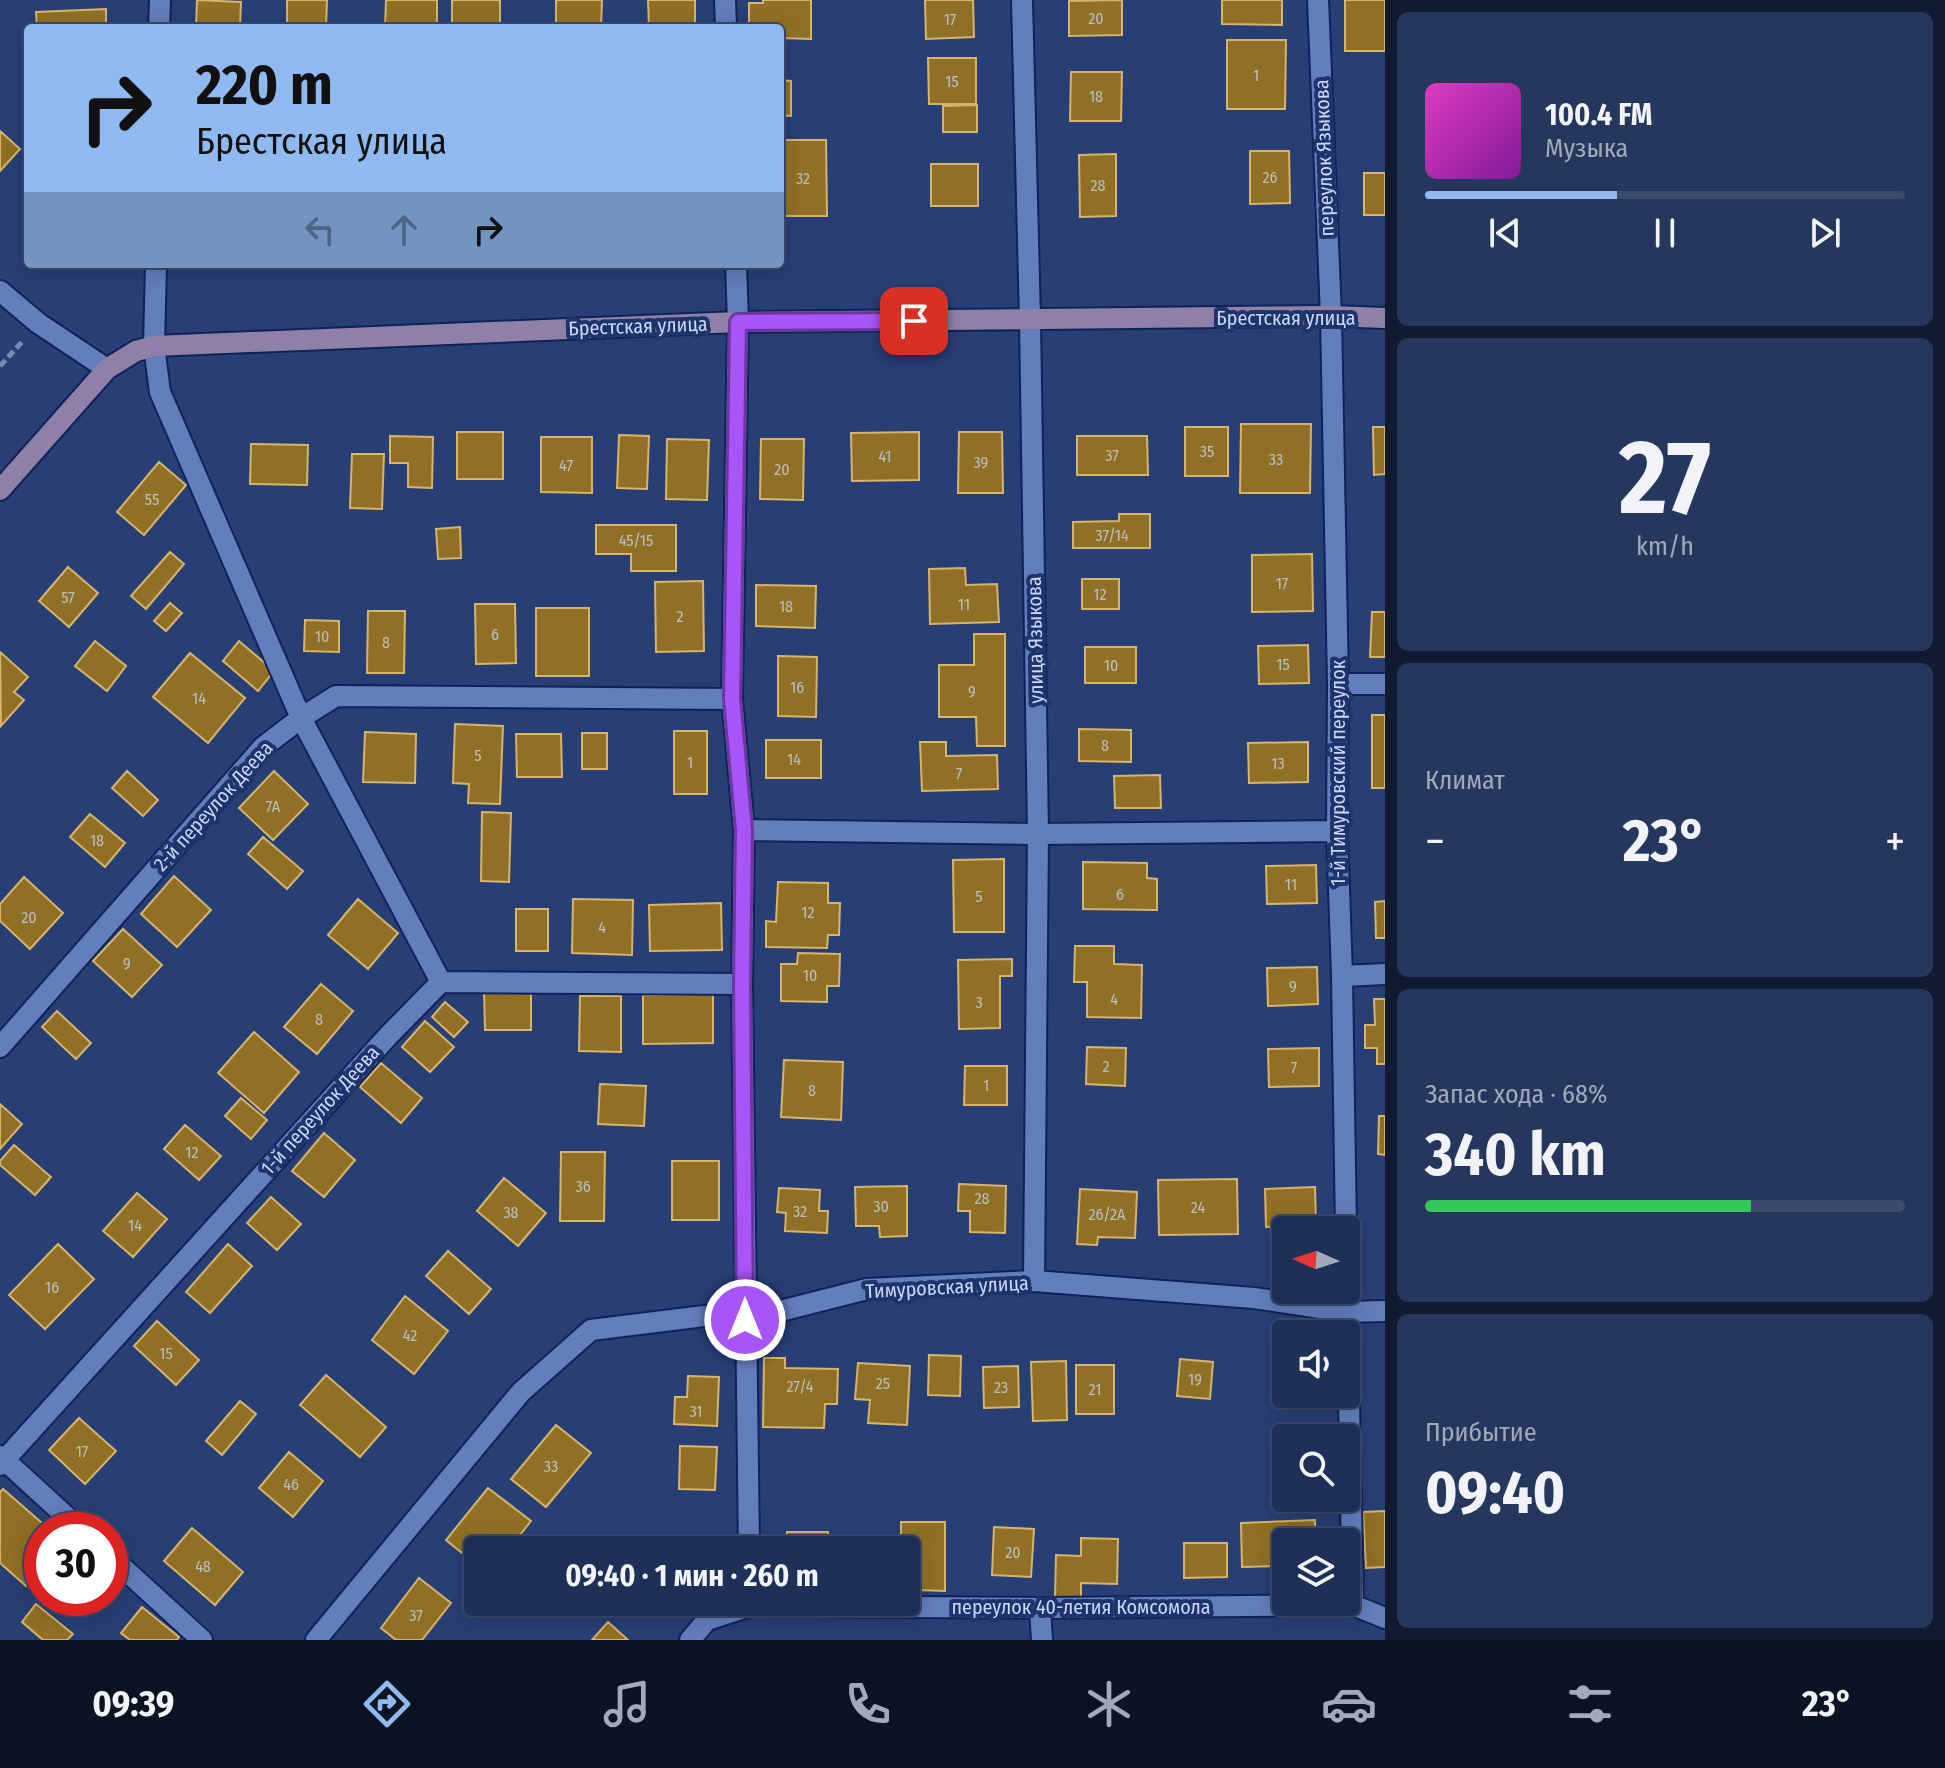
<!DOCTYPE html>
<html lang="ru">
<meta charset="utf-8">
<style>
:root{--surface:#1e2f58;--page:#26375e;--text:#f1f3f6;--muted:#a1a9ba;--line:#3c4a6e;--accent:#90b9f0}
body{margin:0;font-family:"Fira Sans Condensed",sans-serif;background:var(--page);color:var(--text);height:100vh;display:flex;flex-direction:column;font-size:30px;white-space:nowrap}
*{box-sizing:border-box;margin:0}
p{font-size:26px;color:var(--muted)}
.icon{flex:none;width:44px;height:44px;fill:none;stroke:currentColor;stroke-width:2;stroke-linecap:round;stroke-linejoin:round}
.map{position:relative;flex:1;overflow:hidden}
.sheet{display:flex;flex-direction:column;gap:12px;padding:12px;background:#101a30;width:560px}
.sheet>*{flex:none}
.banner{position:absolute;left:24px;top:24px;width:760px;height:244px;border-radius:8px;box-shadow:0 4px 20px #0003,0 0 0 2px var(--line);background:#90b9f0;color:#111;overflow:hidden}
.needle{width:52px;rotate:273deg}
.buttons{position:absolute;left:1272px;top:1216px;display:grid;gap:16px}
.buttons a{display:grid;place-items:center;width:88px;height:88px;border-radius:8px;background:var(--surface);box-shadow:0 4px 20px #0003,0 0 0 2px var(--line);font-size:40px}
.speed{position:absolute;left:24px;top:1512px;display:flex;gap:16px;font-size:40px;font-weight:700;text-align:center}
.speed>*{display:grid;place-content:center;width:104px;height:104px;border-radius:50%;background:var(--surface);box-shadow:0 4px 20px #0003,0 0 0 2px var(--line);line-height:1}
.speed .limit{border:12px solid #d22;background:#fff;color:#111}
.pin{position:absolute;display:grid;place-items:center;width:68px;height:68px;color:#fff;margin:-34px;border-radius:16px;box-shadow:0 4px 12px #0006}
.me{position:absolute;width:88px;margin:-44px;rotate:0deg;stroke-linejoin:round;filter:drop-shadow(0 0 6px #0008)}
.turn{display:flex;align-items:center;gap:28px;height:168px;padding:0 40px;font-size:36px}
.turn .icon{width:104px;height:104px;stroke-width:2.5}
.turn b{display:block;font-size:56px;line-height:68px}
.lanes{display:flex;align-items:center;height:76px;padding:0 40px;background:#0003;justify-content:center;gap:40px;direction:ltr}
.lanes .off{opacity:.35}
.big{font-size:60px;font-weight:700;line-height:1.1}
.sheet .tile{flex:1;display:flex;flex-direction:column;justify-content:center;gap:12px;min-width:0;padding:0 28px;border-radius:12px;background:var(--page)}
.sheet .dial{align-items:center;gap:0}
.dial b{font-size:104px;line-height:1}
.song{display:flex;align-items:center;gap:24px}
.cover{width:96px;height:96px;border-radius:12px;background:linear-gradient(135deg,hsl(310 70% 55%),hsl(290 70% 35%))}
.played{height:8px;border-radius:4px;background:linear-gradient(90deg,var(--accent) 40%,var(--line) 40%)}
.keys{display:flex;justify-content:space-around;direction:ltr}
.heat{display:flex;justify-content:space-between;align-items:center;font-size:44px;direction:ltr}
.charge{height:12px;border-radius:6px;background:linear-gradient(90deg,#34c759 68%,var(--line) 0)}
.trip{position:absolute;left:464px;top:1536px;width:456px;height:80px;border-radius:8px;background:var(--surface);box-shadow:0 4px 20px #0003,0 0 0 2px var(--line);font-weight:700;line-height:80px;text-align:center}
.tab-bar{display:flex;height:128px;justify-content:space-around;align-items:center;background:#0c1323;color:var(--muted)}
.tab-bar .icon{width:56px;height:56px}
.tab-bar .on{color:var(--accent)}
.tab-bar b{font-size:36px;color:var(--text)}
main{display:flex;flex:1;min-height:0}
.map>svg:first-child{display:block}
.building{fill:#907024;stroke:#d6b46c;stroke-width:2}
.lines{fill:none;stroke-linecap:round;stroke-linejoin:round}
.street-casing{stroke:#102359;stroke-width:24}
.secondary-casing{stroke:#102359;stroke-width:24}
.path{stroke:#788bb7;stroke-width:5;stroke-dasharray:8 4;stroke-linecap:butt}
.street{stroke:#637ebc;stroke-width:20}
.secondary{stroke:#8f80a8;stroke-width:20}
.route-casing{stroke:#6d37a1;stroke-width:20}
.route{stroke:#a855f7;stroke-width:14}
.labels{text-anchor:middle;dominant-baseline:central;stroke-width:8;stroke-linejoin:round;paint-order:stroke}
.number-label{font-size:16px;fill:#bbbfc4}
.street-label{font-size:20px;fill:#c9d9fa;stroke:#1e346a}
</style>
<main>
<div class="map">
<svg width="1385" height="1640" viewBox="0 0 1385 1640">
<rect width="100%" height="100%" fill="#283f76"/>
<!-- building -->
<path class="building" d="M197 0 241 2 240 28H196Z
M287 0H327L326 28H287Z
M386 0H437V28H385Z
M452 0H500V28H452Z
M556 0H602L601 28H556Z
M648 0H695V28H649Z
M763 0H811V39L780 38V28H749V3H763Z
M925 0H973L974 37 926 39Z
M1122 0V35L1069 36V1Z
M1222 0H1282V25L1222 24Z
M1345 0H1385V51H1345Z
M106 9V28H37L36 12Z
M1227 40H1286L1285 109H1227Z
M928 58H976V104H929Z
M1071 72H1122L1121 121H1070Z
M780 80 791 81V116L780 115Z
M977 105V132H943V106Z
M0 131 20 149 0 171Z
M780 140H826L827 216H780Z
M1250 151H1289L1290 203 1250 204Z
M1116 154V216L1080 217 1079 155Z
M931 164H978V206H931Z
M1364 173H1385V215H1364Z
M1241 424H1311L1310 493H1240Z
M1185 427H1228V476H1185Z
M1373 427H1385V474L1374 475Z
M457 432H503V479H457Z
M919 432V480L852 481 851 433Z
M959 432H1002L1003 493H958Z
M619 435 649 436 647 489 617 488Z
M390 436 433 437 432 488 408 487V463H390Z
M1077 436H1147L1148 475H1077Z
M541 437H592V493L541 492Z
M667 439 709 440 707 500 666 499Z
M761 439H804L803 500 760 499Z
M251 444 308 445 307 485 250 484Z
M352 454H384L382 509 350 508Z
M159 462 186 485 144 535 117 512Z
M1119 514H1150V548H1073V522L1119 521Z
M596 525H676V571H631V554H596Z
M460 527 461 558 438 559 436 529Z
M170 552 184 564 146 609 131 596Z
M1312 554 1313 611 1252 612V555Z
M68 567 98 593 69 627 39 601Z
M965 568 966 585 997 584 999 622 930 624 929 569Z
M1082 579H1119V609H1082Z
M703 581 704 651 656 652 655 582Z
M756 585 816 586 815 628 756 626Z
M170 603 182 613 166 631 154 621Z
M475 604H515L516 663 476 664Z
M536 608H589V676H536Z
M368 611H405L404 673H367Z
M1372 612H1385V657H1370Z
M305 620 339 621V652L304 651Z
M974 634H1005V746H977L976 717H939V665H974Z
M95 641 126 666 107 691 75 666Z
M239 641 274 671 258 691 223 661Z
M1308 645 1309 683 1259 684 1258 646Z
M1085 647H1136V683H1085Z
M0 652 28 677 14 692 24 700 1 726Z
M190 653 245 698 208 743 153 697Z
M778 656 817 657 816 717 778 716Z
M1372 715H1385V788H1372Z
M455 724 503 726 500 804 468 803 469 784 453 783Z
M1079 729 1131 730V762L1079 761Z
M674 731H707V794H674Z
M365 732 416 734 415 783 363 782Z
M582 733H607V769H582Z
M516 734H561L562 777H517Z
M766 740H821V778H766Z
M920 742H946V756L997 755 998 789 922 791Z
M1308 742V782L1249 783 1248 743Z
M127 771 158 800 143 816 112 788Z
M274 771 308 804 273 840 239 808Z
M1160 775 1161 808H1115L1114 776Z
M482 812 511 813 509 882 481 881Z
M90 814 125 843 105 867 70 837Z
M263 837 303 871 287 889 248 854Z
M1004 859V932H954L953 860Z
M1083 862 1147 863V878L1157 879V910L1083 909Z
M1316 865 1317 903 1267 904 1266 866Z
M174 876 211 910 177 947 141 914Z
M24 877 63 913 30 949 0 921V904Z
M778 882 828 883V903H840L839 935H828L827 948 766 947V921L776 922Z
M358 899 398 933 368 969 328 935Z
M573 899 633 900 632 955 572 953Z
M1385 901V938H1376L1375 902Z
M721 903 722 950 650 951 649 905Z
M516 909H548V951H516Z
M123 929 162 965 132 997 93 961Z
M1075 946H1114V964L1142 965 1141 1018 1087 1017V982H1074Z
M798 953 840 954 839 986H827V1002L781 1001V964H797Z
M1012 959V976H1000V1028L959 1029 958 960Z
M1317 967 1318 1004 1268 1006 1267 968Z
M321 984 353 1011 317 1054 284 1027Z
M484 990H531V1030H485Z
M713 994V1043L643 1044V995Z
M580 996H621V1052L579 1051Z
M1374 999H1385V1064H1377V1048H1365V1025H1375Z
M445 1002 468 1022 454 1037 432 1017Z
M57 1011 91 1043 76 1059 42 1027Z
M425 1021 454 1047 430 1072 402 1047Z
M254 1032 299 1072 264 1113 218 1073Z
M1087 1047 1126 1048 1125 1086 1086 1084Z
M1319 1048V1086L1269 1087 1268 1049Z
M784 1060 843 1062 841 1120 781 1117Z
M381 1063 422 1098 401 1123 360 1087Z
M965 1066H1007V1105H964Z
M600 1084 646 1086 644 1126 598 1124Z
M241 1098 267 1120 251 1139 225 1116Z
M0 1104 22 1124 0 1149Z
M1379 1116H1385V1155L1378 1154Z
M185 1125 221 1156 199 1180 164 1149Z
M324 1133 355 1160 324 1197 292 1171Z
M14 1145 51 1177 35 1195 0 1165V1161Z
M561 1152H605L604 1221H560Z
M672 1161H719V1220H672Z
M504 1178 546 1213 518 1246 477 1211Z
M1237 1179 1238 1234 1159 1235 1158 1180Z
M959 1184 1006 1186 1005 1233 970 1232V1211H958Z
M907 1186V1236L880 1237 879 1226H856L855 1187Z
M1315 1187 1316 1225 1266 1227 1265 1189Z
M779 1188 820 1190 819 1211H828L827 1233 785 1231 786 1213 777 1212Z
M1080 1189 1137 1192 1135 1238 1098 1237 1097 1245 1077 1244Z
M137 1193 167 1219 133 1257 103 1231Z
M271 1197 301 1224 277 1250 247 1223Z
M58 1244 94 1279 45 1329 9 1295Z
M228 1244 252 1266 210 1313 186 1292Z
M448 1251 491 1289 469 1314 426 1276Z
M405 1296 448 1331 414 1374 372 1340Z
M157 1321 199 1360 176 1385 134 1346Z
M929 1355 961 1356 960 1396 928 1395Z
M764 1358H785V1368L838 1369 837 1404H825L824 1428 763 1427Z
M1180 1359 1213 1362 1210 1399 1177 1396Z
M1273 1359H1286V1394H1315V1396H1273Z
M1066 1361 1067 1420 1033 1421 1031 1362Z
M858 1363 910 1366 907 1425 868 1423 870 1400 855 1399Z
M1076 1365H1114V1414H1076Z
M1018 1366 1019 1407 984 1408 983 1367Z
M326 1375 386 1427 360 1457 300 1405Z
M688 1376 719 1377 717 1426 674 1424 675 1397H687Z
M240 1401 256 1414 222 1455 206 1441Z
M79 1418 116 1451 85 1484 49 1450Z
M556 1425 591 1453 546 1507 511 1479Z
M680 1446 717 1447 715 1490 679 1489Z
M289 1452 323 1481 293 1517 259 1488Z
M488 1488 531 1521 508 1550H478V1566L446 1540Z
M3 1489 50 1530H42V1568L26 1586 0 1563V1492Z
M1385 1511V1567L1366 1568 1363 1512Z
M1315 1520V1542H1286V1566L1242 1567 1241 1523Z
M901 1522H945V1591L917 1590V1582L906 1581V1550H901Z
M994 1527 1034 1529 1031 1577 992 1575Z
M192 1528 243 1572 215 1605 164 1561Z
M787 1532H828V1550H787Z
M1081 1538 1118 1539 1117 1584 1081 1583V1598L1055 1597 1056 1555 1081 1556Z
M1184 1543H1227V1577L1184 1578Z
M419 1578 451 1603 422 1640H396L381 1628Z
M679 1602H707L694 1616Z
M36 1604 73 1634 67 1640H43L22 1622Z
M142 1607 179 1637 177 1640H130L121 1633Z
M608 1622 628 1640H592Z"/>
<g class="lines">
<defs>
<path id="street" d="M725 0 726 28
M1022 0 1030 320 1038 834 1034 1281
M1318 0 1331 316 1338 684 1337 831 1342 976 1346 1230
M159 28 160 0
M156 264 154 346 160 392 301 718 441 982
M736 264 738 322 732 699 744 830 742 984 749 1550
M0 291 38 323 107 369
M1338 684H1385
M744 830 1038 834 1337 831
M1342 976 1385 974
M0 1047 263 747 301 718 336 696 732 699
M1346 1248 1353 1605
M0 1456 81 1530
M0 1465 388 1036 441 982 742 984
M110 1556 202 1640
M1040 1608 1042 1640
M316 1640 521 1392 591 1330 704 1316 745 1320 867 1289 1034 1281 1254 1298 1347 1312 1385 1311
M690 1640 707 1620 750 1606 1040 1608 1353 1605 1385 1618"/>
<path id="secondary" d="M0 490 107 369 136 351 154 346 738 322 1331 316 1385 318"/>
</defs>
<!-- street casing -->
<use href="#street" class="street-casing"/>
<!-- secondary casing -->
<use href="#secondary" class="secondary-casing"/>
<!-- path -->
<path class="path" d="M0 366 22 342"/>
<!-- street -->
<use href="#street" class="street"/>
<!-- secondary -->
<use href="#secondary" class="secondary"/>
</g>
<g class="lines">
<defs>
<path id="route" d="M745 1320 742 984 744 830 732 699 738 322 914 321"/>
</defs>
<!-- route casing -->
<use href="#route" class="route-casing"/>
<!-- route -->
<use href="#route" class="route"/>
</g>
<g class="labels">
<!-- number labels -->
<g class="number-label">
<text x="1096" y="18">20</text>
<text x="950" y="19">17</text>
<text x="1256" y="75">1</text>
<text x="952" y="81">15</text>
<text x="1096" y="96">18</text>
<text x="1270" y="177">26</text>
<text x="803" y="178">32</text>
<text x="1098" y="185">28</text>
<text x="1207" y="451">35</text>
<text x="1112" y="455">37</text>
<text x="885" y="456">41</text>
<text x="1276" y="459">33</text>
<text x="981" y="462">39</text>
<text x="566" y="465">47</text>
<text x="782" y="469">20</text>
<text x="152" y="499">55</text>
<text x="1112" y="535">37/14</text>
<text x="636" y="540">45/15</text>
<text x="1282" y="583">17</text>
<text x="1100" y="594">12</text>
<text x="68" y="597">57</text>
<text x="964" y="604">11</text>
<text x="786" y="606">18</text>
<text x="680" y="616">2</text>
<text x="495" y="634">6</text>
<text x="322" y="636">10</text>
<text x="386" y="642">8</text>
<text x="1283" y="664">15</text>
<text x="1111" y="665">10</text>
<text x="797" y="687">16</text>
<text x="972" y="691">9</text>
<text x="199" y="698">14</text>
<text x="1105" y="745">8</text>
<text x="478" y="755">5</text>
<text x="794" y="759">14</text>
<text x="690" y="762">1</text>
<text x="1278" y="763">13</text>
<text x="959" y="773">7</text>
<text x="273" y="806">7А</text>
<text x="97" y="840">18</text>
<text x="1291" y="884">11</text>
<text x="1120" y="894">6</text>
<text x="979" y="896">5</text>
<text x="808" y="912">12</text>
<text x="29" y="917">20</text>
<text x="602" y="927">4</text>
<text x="127" y="963">9</text>
<text x="810" y="975">10</text>
<text x="1293" y="986">9</text>
<text x="1114" y="999">4</text>
<text x="979" y="1002">3</text>
<text x="319" y="1019">8</text>
<text x="1106" y="1066">2</text>
<text x="1294" y="1067">7</text>
<text x="986" y="1085">1</text>
<text x="812" y="1090">8</text>
<text x="192" y="1152">12</text>
<text x="583" y="1186">36</text>
<text x="982" y="1198">28</text>
<text x="881" y="1206">30</text>
<text x="1198" y="1207">24</text>
<text x="800" y="1211">32</text>
<text x="511" y="1212">38</text>
<text x="1107" y="1214">26/2А</text>
<text x="135" y="1225">14</text>
<text x="52" y="1287">16</text>
<text x="410" y="1335">42</text>
<text x="166" y="1353">15</text>
<text x="1195" y="1379">19</text>
<text x="883" y="1383">25</text>
<text x="800" y="1386">27/4</text>
<text x="1001" y="1387">23</text>
<text x="1095" y="1389">21</text>
<text x="696" y="1411">31</text>
<text x="82" y="1451">17</text>
<text x="551" y="1466">33</text>
<text x="291" y="1484">46</text>
<text x="1013" y="1552">20</text>
<text x="203" y="1566">48</text>
<text x="416" y="1615">37</text>
</g>
<!-- street labels -->
<g class="street-label">
<text transform="translate(1324 158) rotate(-92)">переулок Языкова</text>
<text x="1286" y="318">Брестская улица</text>
<text transform="translate(638 326) rotate(-2)">Брестская улица</text>
<text transform="translate(1035 640) rotate(-91)">улица Языкова</text>
<text transform="translate(1338 773) rotate(-90)">1-й Тимуровский переулок</text>
<text transform="translate(213 806) rotate(-48)">2-й переулок Деева</text>
<text transform="translate(320 1110) rotate(-48)">1-й переулок Деева</text>
<text transform="translate(947 1287) rotate(-3)">Тимуровская улица</text>
<text x="1081" y="1607">переулок 40-летия Комсомола</text>
</g>
</g>
</svg>
<div class="buttons">
<a><svg class="needle" viewBox="-14 -14 28 28"><path d="M0-13l5 13h-10z" fill="#e53935"/><path d="M0 13l5-13h-10z" fill="#a1a9ba"/></svg></a>
<a><svg class="icon" aria-label="sound" viewBox="0 0 24 24"><path d="M4 9h4l5-4v14l-5-4H4zM17 9q2 3 0 6"/></svg></a>
<a><svg class="icon" aria-label="search" viewBox="0 0 24 24"><circle cx="10" cy="10" r="6"/><path d="M15 15l6 6"/></svg></a>
<a><svg class="icon" aria-label="layers" viewBox="0 0 24 24"><path d="M12 4l9 5-9 5-9-5zM3 14l9 5 9-5"/></svg></a>
</div>
<div class="speed"><div class="limit">30</div></div>
<div class="pin" style="left:914px;top:321px;background:#d93025"><svg class="icon" aria-label="arrive" viewBox="0 0 24 24"><path d="M6 21V4h12l-3 4 3 4H6"/></svg></div>
<svg class="me" style="left:745px;top:1320px" viewBox="-20 -20 40 40"><circle r="17" fill="#a855f7" stroke="#fff" stroke-width="3"/><path d="M0-11L8 9 0 5-8 9z" fill="#fff"/></svg>
<div class="trip">09:40 · 1 мин · 260 m</div>
<div class="banner">
<div class="turn"><svg class="icon" aria-label="right" viewBox="0 0 24 24"><path d="M7 20v-9h11M14 6l5 5-5 5"/></svg><div><b>220 m</b>Брестская улица</div></div>
<div class="lanes"><svg class="icon off" aria-label="left" viewBox="0 0 24 24"><path d="M17 20v-9H6M10 6l-5 5 5 5"/></svg><svg class="icon off" aria-label="ahead" viewBox="0 0 24 24"><path d="M12 20V5M6 11l6-6 6 6"/></svg><svg class="icon" aria-label="right" viewBox="0 0 24 24"><path d="M7 20v-9h11M14 6l5 5-5 5"/></svg></div>
</div>
</div>
<section class="sheet">
<div class="tile">
<div class="song"><i class="cover"></i><div><b>100.4 FM</b><p>Музыка</p></div></div>
<div class="played"></div>
<div class="keys"><svg class="icon" aria-label="previous" viewBox="0 0 24 24"><path d="M18 5L8 12l10 7zM5 5v14"/></svg><svg class="icon" aria-label="pause" viewBox="0 0 24 24"><path d="M8 5v14M16 5v14"/></svg><svg class="icon" aria-label="next" viewBox="0 0 24 24"><path d="M6 5l10 7-10 7zM19 5v14"/></svg></div>
</div>
<div class="tile dial"><b>27</b><p>km/h</p></div>
<div class="tile"><p>Климат</p>
<div class="heat"><a>−</a><b class="big">23°</b><a>+</a></div>
</div>
<div class="tile"><p>Запас хода · 68%</p><b class="big">340 km</b><div class="charge"></div></div>
<div class="tile"><p>Прибытие</p><b class="big">09:40</b></div>
</section>
</main>
<nav class="tab-bar">
<b>09:39</b>
<svg class="icon on" aria-label="directions" viewBox="0 0 24 24"><path d="M12 3l9 9-9 9-9-9zM9 14v-3h6M13 9l2 2-2 2"/></svg>
<svg class="icon" aria-label="music" viewBox="0 0 24 24"><path d="M9 18V5l10-2v13"/><circle cx="6" cy="18" r="3"/><circle cx="16" cy="16" r="3"/></svg>
<svg class="icon" aria-label="phone" viewBox="0 0 24 24"><path d="M5 4h4l2 5-3 2q2 4 5 5l2-3 5 2v4C11 20 4 13 5 4z"/></svg>
<svg class="icon" aria-label="climate" viewBox="0 0 24 24"><path d="M12 3v18M4 7l16 10M4 17L20 7"/></svg>
<svg class="icon" aria-label="car" viewBox="0 0 24 24"><path d="M5 17H2v-5l4-1 3-4h7l3 4 3 1v5h-3M9 17h6M6 11h13"/><circle cx="7" cy="17" r="2"/><circle cx="17" cy="17" r="2"/></svg>
<svg class="icon" aria-label="filters" viewBox="0 0 24 24"><path d="M4 7h16M4 17h16"/><circle cx="9" cy="7" r="2"/><circle cx="15" cy="17" r="2"/></svg>
<b>23°</b>
</nav>
